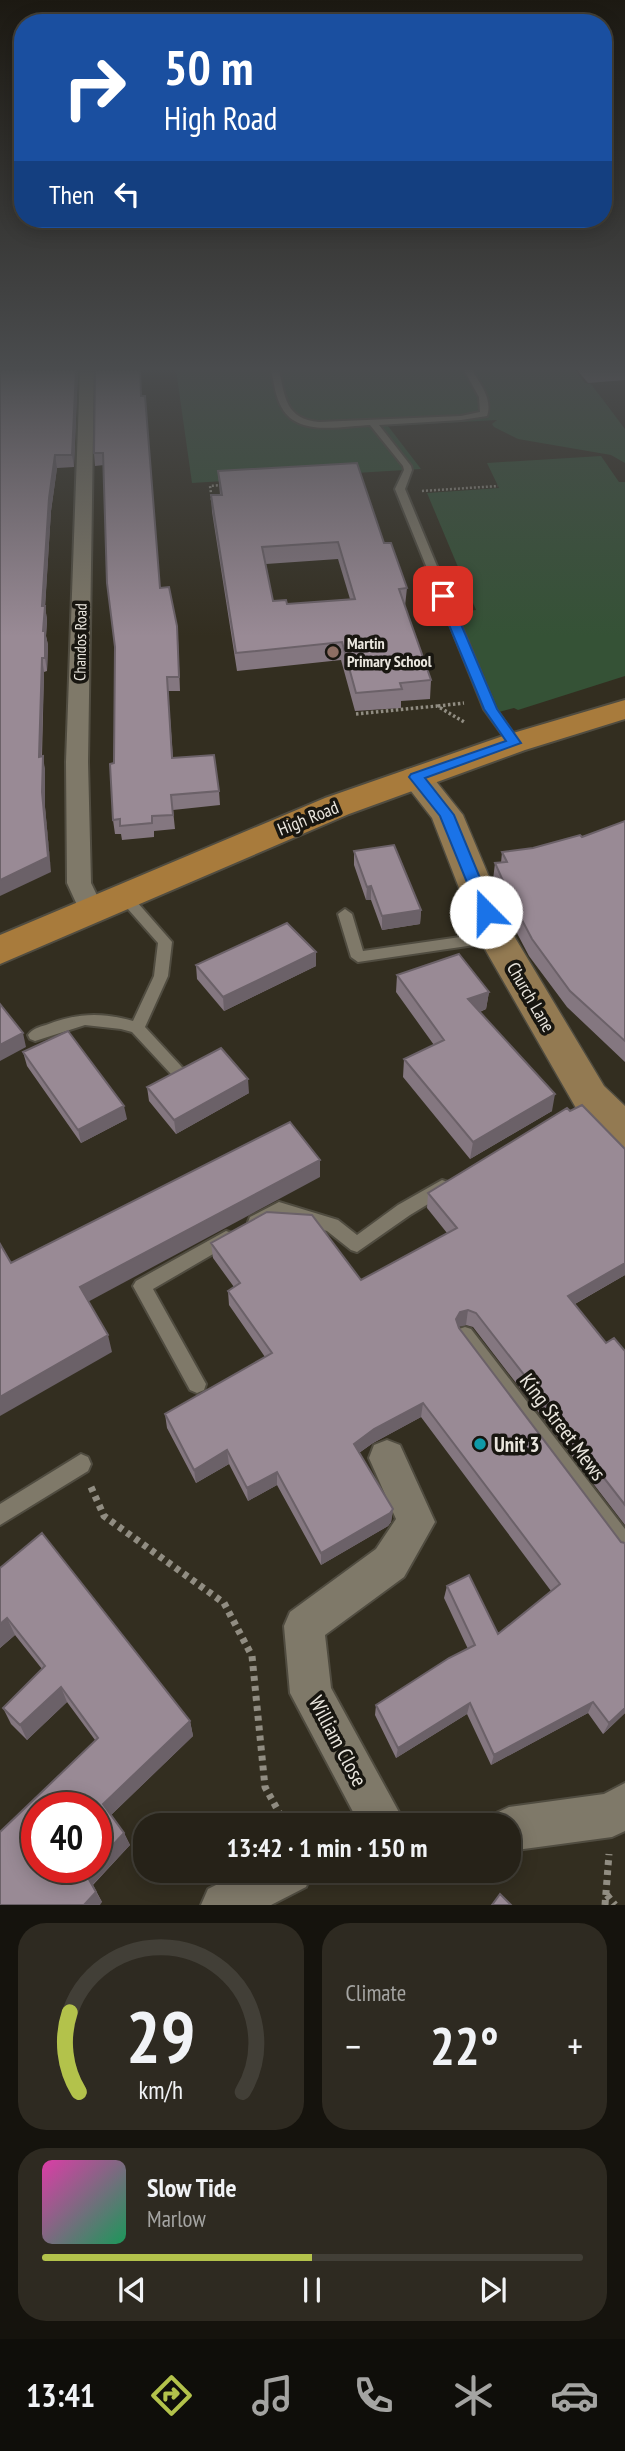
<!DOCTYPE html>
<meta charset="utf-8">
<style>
:root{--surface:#262218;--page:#2e2a21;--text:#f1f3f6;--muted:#a4a4a2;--line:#423f37;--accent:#b3c24b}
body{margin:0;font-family:"PT Sans Narrow",sans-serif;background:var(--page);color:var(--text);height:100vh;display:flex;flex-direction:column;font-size:26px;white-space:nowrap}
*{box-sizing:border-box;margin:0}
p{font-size:23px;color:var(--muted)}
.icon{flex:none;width:38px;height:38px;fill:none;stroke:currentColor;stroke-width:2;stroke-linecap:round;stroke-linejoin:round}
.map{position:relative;height:1905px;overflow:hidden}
.details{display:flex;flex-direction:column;gap:18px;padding:18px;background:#15130d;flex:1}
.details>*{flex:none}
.hud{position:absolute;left:14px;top:14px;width:598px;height:214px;border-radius:28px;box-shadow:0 4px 18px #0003,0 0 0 2px var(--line);background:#1a4fa0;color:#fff;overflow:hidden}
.speed{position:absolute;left:21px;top:1792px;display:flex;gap:14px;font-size:35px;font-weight:700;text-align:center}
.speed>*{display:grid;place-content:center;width:91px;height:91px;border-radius:50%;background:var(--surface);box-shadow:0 4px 18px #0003,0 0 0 2px var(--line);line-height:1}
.speed .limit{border:10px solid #d22;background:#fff;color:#111}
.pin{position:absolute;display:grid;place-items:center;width:60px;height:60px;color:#fff;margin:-30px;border-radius:14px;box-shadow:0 4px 10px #0006}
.me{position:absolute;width:77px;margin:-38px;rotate:338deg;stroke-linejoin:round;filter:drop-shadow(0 0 5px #0008)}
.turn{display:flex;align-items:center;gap:24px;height:147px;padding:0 35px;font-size:32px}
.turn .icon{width:91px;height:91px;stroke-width:2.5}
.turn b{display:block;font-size:49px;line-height:60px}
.then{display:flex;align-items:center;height:66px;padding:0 35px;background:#0003;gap:14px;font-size:26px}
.big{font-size:52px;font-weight:600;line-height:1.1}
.details .tile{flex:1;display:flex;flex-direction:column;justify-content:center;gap:10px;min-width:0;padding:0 24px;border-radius:28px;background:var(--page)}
.details .dial{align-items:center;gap:0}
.dial svg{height:182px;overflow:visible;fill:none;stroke:var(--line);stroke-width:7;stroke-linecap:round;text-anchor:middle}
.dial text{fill:var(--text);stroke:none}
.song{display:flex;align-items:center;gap:21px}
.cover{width:84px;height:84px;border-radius:10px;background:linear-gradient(135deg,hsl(320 70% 55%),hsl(150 70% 35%))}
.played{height:7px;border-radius:4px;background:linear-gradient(90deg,var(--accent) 50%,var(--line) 50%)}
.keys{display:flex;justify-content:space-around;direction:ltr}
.heat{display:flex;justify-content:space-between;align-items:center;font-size:38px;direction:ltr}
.details .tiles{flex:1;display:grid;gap:18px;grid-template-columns:1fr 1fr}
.tile:last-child{grid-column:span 2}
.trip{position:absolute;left:133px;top:1813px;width:388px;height:70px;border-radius:28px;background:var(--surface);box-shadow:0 4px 18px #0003,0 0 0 2px var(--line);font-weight:600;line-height:70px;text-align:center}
.tab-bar{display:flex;height:112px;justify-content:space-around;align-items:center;background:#0f0e0a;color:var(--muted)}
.tab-bar .icon{width:49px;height:49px}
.tab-bar .current{color:var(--accent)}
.tab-bar b{font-size:32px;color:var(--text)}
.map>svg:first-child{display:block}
.green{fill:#355236}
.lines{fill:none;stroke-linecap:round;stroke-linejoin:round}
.lane-casing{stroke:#504c40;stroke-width:4}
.street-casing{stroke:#504c40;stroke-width:4}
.secondary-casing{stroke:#504c40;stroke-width:3}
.primary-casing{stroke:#504c40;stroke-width:4}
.path-far2{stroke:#918d82;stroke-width:2.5;stroke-dasharray:2 2;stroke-linecap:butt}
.path-far1{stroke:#918d82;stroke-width:3.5;stroke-dasharray:2.5 2.5;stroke-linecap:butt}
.path{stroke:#918d82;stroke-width:7;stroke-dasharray:5 5;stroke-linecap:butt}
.lane{fill:#7f7969;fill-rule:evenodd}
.street{fill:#7f7969;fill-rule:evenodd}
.secondary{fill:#937a52;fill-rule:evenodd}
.primary{fill:#a87b3c;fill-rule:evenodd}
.wall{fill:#847780;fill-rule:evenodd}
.shaded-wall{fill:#6b6168}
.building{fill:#998a95;stroke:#6b6168;stroke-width:2;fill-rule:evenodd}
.route{fill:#1a73e8;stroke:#114b97;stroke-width:2}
.education-dot{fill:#8d6e63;stroke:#181610;stroke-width:2.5}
.culture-dot{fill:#0f9aa8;stroke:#181610;stroke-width:2.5}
.labels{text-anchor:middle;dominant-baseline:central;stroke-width:7;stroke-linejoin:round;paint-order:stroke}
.far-street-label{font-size:16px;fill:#eae6de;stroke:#181610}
.far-poi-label{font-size:16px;font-weight:bold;fill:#eae6de;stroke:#181610;text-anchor:start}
.street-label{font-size:18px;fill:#eae6de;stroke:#181610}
.near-street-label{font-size:21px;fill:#eae6de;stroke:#181610}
.near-poi-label{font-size:21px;font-weight:bold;fill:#eae6de;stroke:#181610;text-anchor:start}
</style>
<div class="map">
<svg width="625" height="1905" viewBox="0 0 625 1905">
<rect width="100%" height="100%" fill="#332e20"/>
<!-- green -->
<path class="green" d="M176 370H575L585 383 591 384 625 429V463L611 455 518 439 494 427 492 424 497 420 388 426 421 469 192 483Z
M601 456 619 482H625V676L518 710 514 708 499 712 456 612 476 610 427 493 499 488 487 463Z"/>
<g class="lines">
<defs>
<path id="lane" d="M271 370H279C285 398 286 419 319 422L461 416 480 412 479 397 464 370H472C480 384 493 399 487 416L461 420 379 425 411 466 412 470 405 489 496 709 520 743 518 745H510L484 709 395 489 404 470 403 466 370 425C343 426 298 437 282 408 275 397 274 382 271 370Z
M125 892 130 894 172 942 168 976 145 1027 181 1066 184 1070 181 1074H171L132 1032 121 1029 85 1025 35 1041 30 1039 28 1035C32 1029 39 1027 46 1025 77 1013 101 1012 133 1021L154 976 158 943 120 900 118 897 120 894Z
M345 909 352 914 363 951 495 932 502 937 495 942 358 962 351 957 338 914Z
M442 1180 448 1182 450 1187 448 1192 410 1215 357 1252 351 1250 327 1231 280 1217 256 1229 250 1227 248 1222 250 1217 279 1202 338 1220 357 1235 398 1205Z
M226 1231 232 1233 235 1238 232 1243 153 1289 206 1384 204 1390 197 1393 190 1390 133 1286 136 1281Z
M465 1327 471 1329 625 1529V1556L618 1553 459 1341 456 1335 459 1329Z
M81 1454 88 1457 91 1464 88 1471 0 1525V1504Z"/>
<path id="street" d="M80 370H94L88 762 91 883 105 912 101 918 92 921 83 918 67 883 66 762Z
M387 1440 400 1445 435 1522 404 1577 325 1635 331 1688 406 1825H360L290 1693 284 1626 290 1612 376 1549 396 1519 369 1458 374 1445Z
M625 1783V1831L612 1837 509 1851V1825H489L494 1814 509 1807 604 1794Z
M244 1871H312L306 1887 271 1905H201L208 1889Z"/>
<path id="secondary" d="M416 767 427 770 463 815 514 936 604 1086 625 1106V1150L610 1145 576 1108 478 937 432 818 400 777 405 770Z"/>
<path id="primary" d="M625 700V719L525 750 349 814 0 964V935L325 798 503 736Z"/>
</defs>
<!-- lane casing -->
<use href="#lane" class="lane-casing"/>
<!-- street casing -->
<use href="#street" class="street-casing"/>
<!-- secondary casing -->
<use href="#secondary" class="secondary-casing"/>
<!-- primary casing -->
<use href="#primary" class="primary-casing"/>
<!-- path-far2 -->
<path class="path-far2" d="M422 491 498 486
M212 500 210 486 222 485"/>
<!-- path-far1 -->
<path class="path-far1" d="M438 706 464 703
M356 714 437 706 466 723"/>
<!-- path -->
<path class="path" d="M91 1487 104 1516 224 1603 252 1656 265 1787 286 1825
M607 1895 615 1905
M605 1905 609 1854"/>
<!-- lane -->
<use href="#lane" class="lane"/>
<!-- street -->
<use href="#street" class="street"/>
<!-- secondary -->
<use href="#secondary" class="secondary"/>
<!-- primary -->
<use href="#primary" class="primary"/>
</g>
<!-- wall -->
<path class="wall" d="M0 370H78L74 467 57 468 51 511 45 606 47 620 46 636 48 645 47 671 44 672 42 756 45 770V807L51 872Z
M577 370H625V380L588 383Z
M142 396 160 588 178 640 180 691H168L173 758 219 791 220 805 173 810 175 829 154 831V837L122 840 121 834H115L113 820 115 647 104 465 95 466 94 453Z
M218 471 384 543 407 588 405 606 431 680 430 699 401 701V708L355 711 341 660 237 671 212 512 211 495H220ZM338 559 350 599 287 604 273 601 266 564Z
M625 821V1062L567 1007 529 956 509 918 493 880 495 863H501L502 852 533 848 582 837Z
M354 851 421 910 420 924 382 930 371 900H366L354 865Z
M196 965 316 966 224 1011 197 979Z
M397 975 489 992 486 1009 480 1012 552 1111 470 1159 403 1077 404 1059 434 1045 396 992Z
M23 1052 127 1119 81 1143 27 1066Z
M147 1087 249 1093 176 1134 149 1101Z
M428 1193 625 1275 575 1304 606 1343 625 1351V1525L473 1327 466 1325 459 1326 625 1713 603 1734 588 1713 491 1765 467 1714 396 1758 375 1715 376 1705 468 1649 444 1598 447 1586 498 1634 551 1591 421 1417 373 1443 359 1453 393 1509 391 1522 388 1526 321 1565 277 1485 248 1501 229 1464 196 1483 167 1428 165 1414 265 1357 229 1305 228 1291 234 1287 213 1258 211 1243 361 1280 447 1233 427 1208Z
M0 1568 190 1721 193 1736 111 1815 124 1833 130 1845 93 1885 102 1902 0 1905 95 1740 67 1702 27 1740 11 1724 3 1708 42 1669 15 1635 0 1648Z"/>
<!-- shaded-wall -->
<path class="shaded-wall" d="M76 370H78L74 467 72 455Z
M55 455 57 468 51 511 45 609V606L47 620 46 636 48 645 47 671 45 658 42 606 49 498Z
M42 658 44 672 41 771 39 757Z
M43 756 45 770V807L51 872 0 896V880L42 792Z
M371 886V900H366L367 887Z
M421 910 420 924 382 930V916Z
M316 952V966L224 1011 223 997Z
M489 992 486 1009 466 1017 468 999Z
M23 1033 26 1047 0 1061V1045Z
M248 1079 249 1093 176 1134 174 1120Z
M555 1094 552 1111 470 1159 473 1142Z
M124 1106 127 1119 81 1143 78 1130Z
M320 1160V1177L84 1304 80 1287Z
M625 1263V1275L564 1310 568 1296Z
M468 1310 466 1325 458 1327 456 1319 460 1312Z
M108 1335 112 1352 0 1416V1397Z
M423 1403 421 1417 373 1443 353 1457 354 1444 374 1429Z
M227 1450 229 1464 196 1483 194 1470Z
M277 1472V1485L248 1501 247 1488Z
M393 1509 391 1522 388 1526 321 1565V1553Z
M7 1618 15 1635 0 1648V1624Z
M61 1687 67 1702 27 1740 20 1725Z
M593 1702 588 1713 491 1765 494 1755Z
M470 1703 467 1714 396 1758 398 1748Z
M625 1708V1713L603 1734 609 1723Z
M190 1721 193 1736 109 1817 103 1804Z
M124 1833 130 1845 92 1885 86 1874 92 1867H96V1863Z
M96 1892 102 1902 100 1905H84Z"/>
<!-- building -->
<path class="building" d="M0 370H76L72 455H55L49 498 42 606H45L43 631H45V658H42L39 757 43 756 42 792 48 857 0 880Z
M95 370H140L141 396H145L160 588 169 587 177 626 179 677H167L172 758 214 755 219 791 171 795 173 815 152 816V823L120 826V819L113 820 110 764 114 763 115 647 107 583 103 453H94Z
M357 463 384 543H391L407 588 399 589 431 680 400 683 402 689 356 693 342 642 236 653 211 495H222L218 471ZM338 542 355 599 287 604 286 600 273 601 262 547Z
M625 821V1041L570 991 532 939 512 901 495 863 507 862 502 852 533 848 580 835 582 837Z
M394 845 421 910 382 916 371 886 367 887 354 851Z
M287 923 316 952 223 997 196 965Z
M459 954 489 992 468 999 555 1094 473 1142 404 1059 444 1040 397 975Z
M0 1004 23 1033 0 1045Z
M68 1031 124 1106 78 1130 23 1052Z
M221 1048 248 1079 174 1120 147 1087Z
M582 1105 625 1149V1263L568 1296 606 1343 614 1338 625 1351V1505L476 1313 468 1310 460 1312 456 1319 459 1328 621 1542 625 1543V1708L609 1723 593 1702 494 1755 470 1703 398 1748 376 1705 449 1658 475 1645 447 1586 469 1575 498 1634 560 1584 423 1403 374 1429 354 1444 393 1509 390 1513 321 1553 277 1472 247 1488 227 1450 194 1470 165 1414 272 1353 228 1291 240 1283 211 1243 267 1212 312 1215 361 1280 457 1228 428 1193 567 1108 570 1111Z
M290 1122 320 1160 80 1287 108 1335 0 1397V1244L11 1263Z
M42 1533 190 1721 103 1804 124 1833 96 1863V1808H37V1867H92L86 1874 96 1892 84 1905H0V1832L98 1738 61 1687 20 1725 3 1708 45 1666 7 1618 0 1624V1568Z
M500 1894 511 1905H492Z"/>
<!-- sky -->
<linearGradient id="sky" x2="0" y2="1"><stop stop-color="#1c1912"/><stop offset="0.58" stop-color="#4a4c4e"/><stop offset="1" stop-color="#4a4c4e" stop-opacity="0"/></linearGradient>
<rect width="625" height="636" fill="url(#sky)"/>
<!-- route -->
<path class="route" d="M443 593 449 596 497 709 521 743 425 778 454 815 494 912 486 918 479 912 440 816 409 777 411 774 506 741 484 709 437 596Z"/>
<!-- markers -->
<circle class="education-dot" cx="333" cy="652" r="7"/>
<circle class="culture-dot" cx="480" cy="1444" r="7"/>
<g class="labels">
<!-- far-street labels -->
<g class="far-street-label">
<text transform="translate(80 642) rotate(-89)">Chandos Road</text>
</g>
<!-- far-poi labels -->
<g class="far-poi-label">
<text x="347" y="643">Martin<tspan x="347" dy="18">Primary School</tspan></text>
</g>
<!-- street labels -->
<g class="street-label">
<text transform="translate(308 818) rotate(-22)">High Road</text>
<text transform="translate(531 997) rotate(60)">Church Lane</text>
</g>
<!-- near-street labels -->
<g class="near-street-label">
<text transform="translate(563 1427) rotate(53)">King Street Mews</text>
<text transform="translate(338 1741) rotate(62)">William Close</text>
</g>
<!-- near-poi labels -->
<g class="near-poi-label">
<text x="494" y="1444">Unit 3</text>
</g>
</g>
</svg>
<div class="speed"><div class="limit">40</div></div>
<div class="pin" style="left:443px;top:596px;background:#d93025"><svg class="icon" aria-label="arrive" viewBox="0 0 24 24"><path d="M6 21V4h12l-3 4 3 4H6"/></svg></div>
<svg class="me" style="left:486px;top:912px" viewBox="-20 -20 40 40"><circle r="19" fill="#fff"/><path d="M0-13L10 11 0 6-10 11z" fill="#1a73e8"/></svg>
<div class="trip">13:42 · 1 min · 150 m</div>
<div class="hud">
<div class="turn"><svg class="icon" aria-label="right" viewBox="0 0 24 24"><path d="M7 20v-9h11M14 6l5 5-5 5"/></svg><div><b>50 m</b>High Road</div></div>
<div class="then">Then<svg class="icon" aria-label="left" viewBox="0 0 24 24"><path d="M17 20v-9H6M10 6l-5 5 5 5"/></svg></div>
</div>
</div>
<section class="details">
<div class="tiles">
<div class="tile dial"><svg viewBox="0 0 100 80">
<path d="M14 69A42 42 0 1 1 86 69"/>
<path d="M14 69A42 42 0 0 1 10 34" stroke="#b3c24b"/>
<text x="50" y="56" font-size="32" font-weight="700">29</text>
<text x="50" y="72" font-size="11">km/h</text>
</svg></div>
<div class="tile"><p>Climate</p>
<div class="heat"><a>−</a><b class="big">22°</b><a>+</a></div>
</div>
<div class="tile">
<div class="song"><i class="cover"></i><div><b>Slow Tide</b><p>Marlow</p></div></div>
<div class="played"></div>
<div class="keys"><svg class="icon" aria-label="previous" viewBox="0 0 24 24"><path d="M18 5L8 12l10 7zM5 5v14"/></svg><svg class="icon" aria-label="pause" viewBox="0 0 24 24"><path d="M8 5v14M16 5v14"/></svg><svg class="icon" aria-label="next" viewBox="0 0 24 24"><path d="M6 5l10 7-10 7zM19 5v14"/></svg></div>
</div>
</div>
</section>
<nav class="tab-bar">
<b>13:41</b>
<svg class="icon current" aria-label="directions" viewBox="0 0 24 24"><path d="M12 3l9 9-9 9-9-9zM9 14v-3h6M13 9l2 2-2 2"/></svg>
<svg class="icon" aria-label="music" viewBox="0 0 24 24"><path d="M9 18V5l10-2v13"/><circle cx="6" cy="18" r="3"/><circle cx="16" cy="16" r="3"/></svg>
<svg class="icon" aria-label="phone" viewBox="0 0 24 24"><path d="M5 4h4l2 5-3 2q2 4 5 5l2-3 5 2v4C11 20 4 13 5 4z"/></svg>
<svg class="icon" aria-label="climate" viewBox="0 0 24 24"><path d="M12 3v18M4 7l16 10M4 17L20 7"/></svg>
<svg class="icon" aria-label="car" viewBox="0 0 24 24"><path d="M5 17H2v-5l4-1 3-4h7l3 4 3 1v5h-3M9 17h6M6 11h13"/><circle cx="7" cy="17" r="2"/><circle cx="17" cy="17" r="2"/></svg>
</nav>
